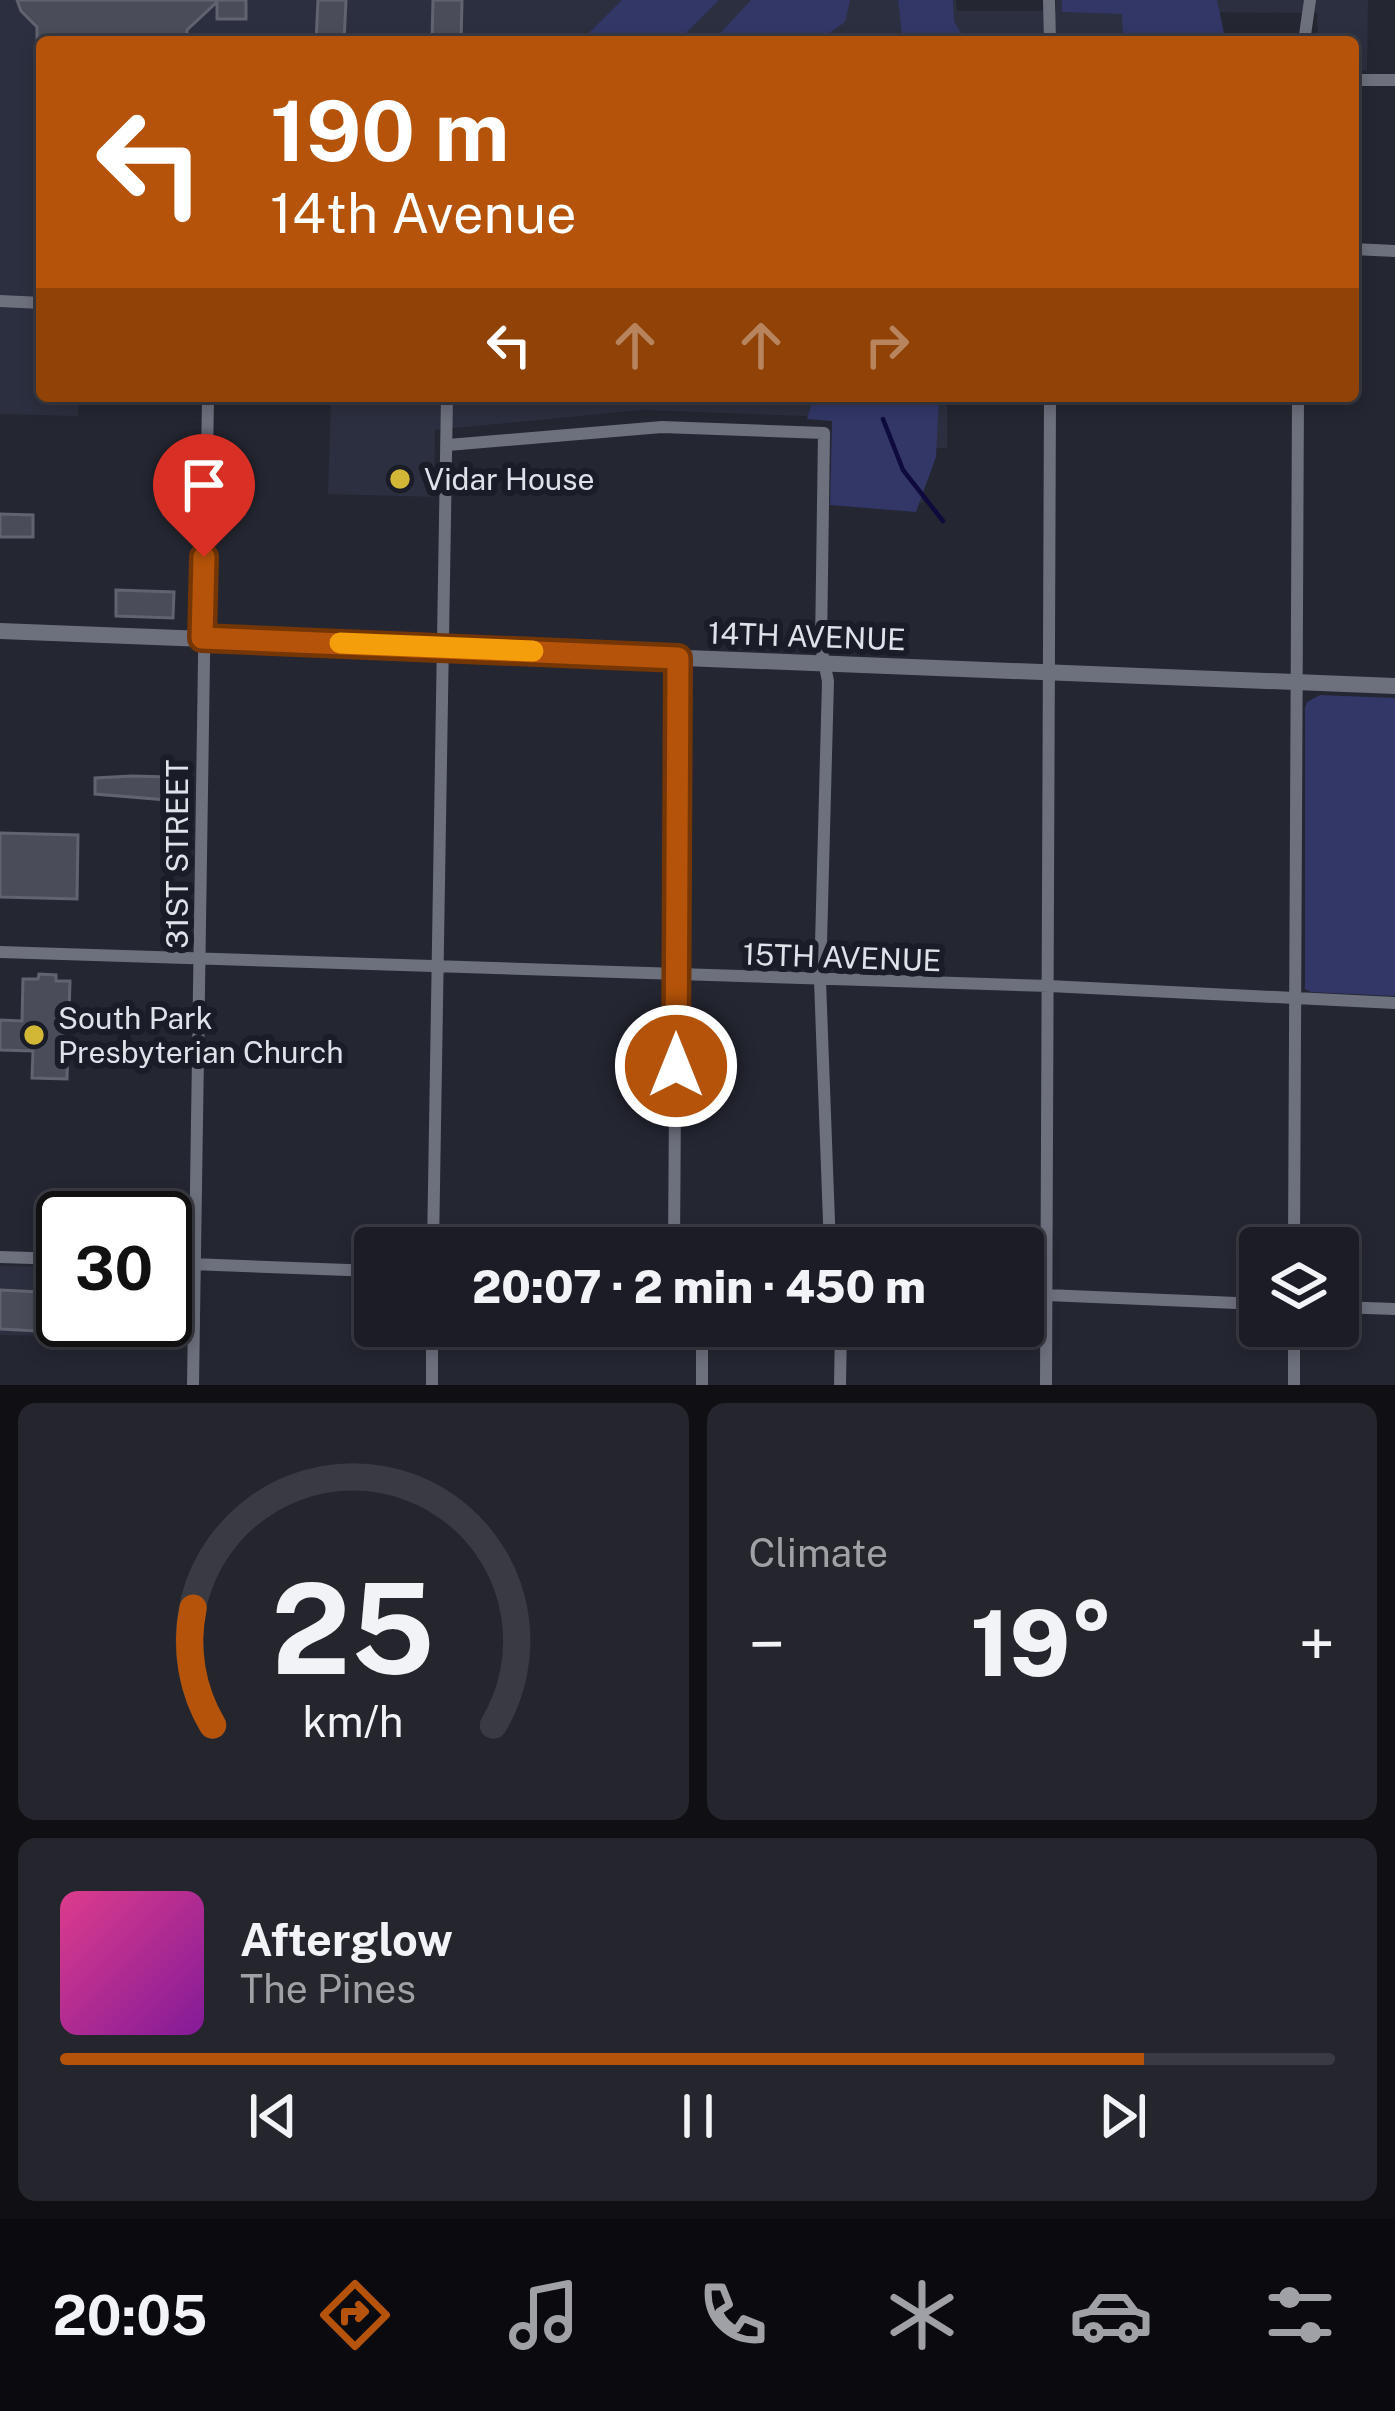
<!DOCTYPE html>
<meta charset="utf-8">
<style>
:root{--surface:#1b1c25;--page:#24252d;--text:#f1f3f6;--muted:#a0a1a7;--line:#393a42;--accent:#b45309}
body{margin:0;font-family:"Public Sans",sans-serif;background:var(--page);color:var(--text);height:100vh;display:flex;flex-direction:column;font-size:45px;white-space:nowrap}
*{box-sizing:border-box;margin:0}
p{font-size:39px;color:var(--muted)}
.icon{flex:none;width:66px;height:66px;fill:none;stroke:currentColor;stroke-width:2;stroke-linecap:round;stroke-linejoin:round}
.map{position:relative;height:1385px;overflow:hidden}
.drawer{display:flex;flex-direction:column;gap:18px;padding:18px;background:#0f0f14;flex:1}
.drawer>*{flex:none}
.banner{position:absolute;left:36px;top:36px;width:1323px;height:366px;border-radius:12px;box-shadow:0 6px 18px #0003,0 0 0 3px var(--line);background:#b45309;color:#fff;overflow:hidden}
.tools{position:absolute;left:1239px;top:1227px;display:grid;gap:24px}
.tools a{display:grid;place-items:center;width:120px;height:120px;border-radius:12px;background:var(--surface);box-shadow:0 6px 18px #0003,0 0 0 3px var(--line);font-size:60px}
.speed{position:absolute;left:36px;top:1191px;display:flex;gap:24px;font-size:60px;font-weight:700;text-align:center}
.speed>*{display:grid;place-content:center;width:156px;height:156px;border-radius:50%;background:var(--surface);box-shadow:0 6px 18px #0003,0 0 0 3px var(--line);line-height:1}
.speed .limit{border:6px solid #111;border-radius:18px;background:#fff;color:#111}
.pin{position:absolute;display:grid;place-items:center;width:102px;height:102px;color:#fff;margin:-123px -51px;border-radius:50% 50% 50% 0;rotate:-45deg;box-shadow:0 0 12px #0007}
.pin .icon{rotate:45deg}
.me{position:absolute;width:132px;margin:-66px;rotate:0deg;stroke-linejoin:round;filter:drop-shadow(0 0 9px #0008)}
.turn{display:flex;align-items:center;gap:42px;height:252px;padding:0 36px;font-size:54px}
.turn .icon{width:156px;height:156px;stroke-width:2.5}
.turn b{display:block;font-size:84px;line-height:102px}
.lanes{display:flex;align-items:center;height:114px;padding:0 36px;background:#0003;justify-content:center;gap:60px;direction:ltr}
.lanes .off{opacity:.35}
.big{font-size:90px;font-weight:800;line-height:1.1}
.drawer .card{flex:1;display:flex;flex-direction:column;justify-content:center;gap:18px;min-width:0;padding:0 42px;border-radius:18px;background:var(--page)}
.drawer .dial{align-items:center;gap:0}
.dial svg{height:312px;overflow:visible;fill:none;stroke:var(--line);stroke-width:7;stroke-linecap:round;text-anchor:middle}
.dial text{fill:var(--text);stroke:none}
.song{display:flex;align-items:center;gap:36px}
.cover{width:144px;height:144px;border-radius:18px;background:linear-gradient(135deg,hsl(330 70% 55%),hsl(290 70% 35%))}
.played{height:12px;border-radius:6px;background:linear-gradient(90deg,var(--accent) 85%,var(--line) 85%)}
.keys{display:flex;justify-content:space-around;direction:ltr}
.heat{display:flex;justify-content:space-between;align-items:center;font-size:66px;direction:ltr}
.drawer .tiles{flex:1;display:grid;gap:18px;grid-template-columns:1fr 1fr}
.card:last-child{grid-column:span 2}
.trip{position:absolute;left:354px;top:1227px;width:690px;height:120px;border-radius:12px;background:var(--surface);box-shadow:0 6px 18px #0003,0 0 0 3px var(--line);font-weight:800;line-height:120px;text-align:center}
.tab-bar{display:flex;height:192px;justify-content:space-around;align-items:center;background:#0b0b0f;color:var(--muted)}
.tab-bar .icon{width:84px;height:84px}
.tab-bar .on{color:var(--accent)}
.tab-bar b{font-size:54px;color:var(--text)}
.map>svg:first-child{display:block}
.built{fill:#2c2f3f}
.green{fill:#323767}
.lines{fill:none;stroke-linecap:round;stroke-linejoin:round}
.stream{stroke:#0e0b3c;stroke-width:4.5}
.building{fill:#4a4c59;stroke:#616370;stroke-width:3}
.street{stroke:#6d707d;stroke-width:12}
.secondary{stroke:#6d707d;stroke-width:16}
.route-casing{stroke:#753606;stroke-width:30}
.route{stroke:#b45309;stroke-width:21}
.slow{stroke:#f59e0b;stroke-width:21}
.poi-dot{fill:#d2b736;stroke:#1a1c27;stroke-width:4.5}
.labels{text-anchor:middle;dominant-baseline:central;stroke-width:12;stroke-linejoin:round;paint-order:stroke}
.poi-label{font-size:30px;fill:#e0e2e9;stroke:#1a1c27;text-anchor:start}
.street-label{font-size:30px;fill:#e0e2e9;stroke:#1a1c27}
</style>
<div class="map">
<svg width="1395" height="1385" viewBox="0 0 1395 1385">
<rect width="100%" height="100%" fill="#242631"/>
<!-- built -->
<path class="built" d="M0 0H956L957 11H1056V0H1368L1367 70H1353V42H1318L1317 13 1196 12 1195 42H42V396H78V416L0 414Z
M331 396H947V448H924L923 503 832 500 834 417 642 410 435 430 434 497 328 494Z
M0 1266 63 1267V1320H67V1336L0 1335Z"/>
<!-- green -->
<path class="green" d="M622 0H719L677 42H580Z
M751 0H850L845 22 817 42H712Z
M898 0H953L954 22 968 42H903Z
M1062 0H1217L1226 42H1123L1122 14 1062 12Z
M814 396H939L936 457 916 512 830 505 832 421 807 419Z
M1320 695 1395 698V996L1311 992 1305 989V708L1307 702Z"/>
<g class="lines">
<!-- stream -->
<path class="stream" d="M883 419 903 470 943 521"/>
</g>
<!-- building -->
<path class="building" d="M17 0H246V19H217V2L187 30V42H37V27L21 11Z
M318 0H346L344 42H316Z
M433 0H462L461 42H432Z
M0 514 33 515V537H0Z
M116 590 174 592 173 618 116 616Z
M132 776 168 777V800L95 794V778Z
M0 833 78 835 77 899 0 897Z
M39 974 56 975V981H70L67 1079 32 1078 33 1051 0 1050V1020L22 1021 23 979H38Z
M0 1290 39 1292 37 1331 0 1329Z"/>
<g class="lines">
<!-- street -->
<path class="street" d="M1049 0 1050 42
M1304 42 1310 0
M1353 80H1395
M1353 249 1395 251
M0 301 42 303
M448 445 662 427 824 433 821 647 828 681 820 981 830 1248
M0 952 1049 986 1395 1003
M433 1248 447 396
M674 1248 678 657
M1294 1248 1298 396
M0 1257 63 1259
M165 1263 375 1271
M1023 1294 1260 1304
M1338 1307 1395 1309
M702 1326V1385
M193 1385 208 396
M432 1385V1326
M840 1385 841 1326
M1046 1385 1050 396
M1294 1385V1326"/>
<!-- secondary -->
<path class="secondary" d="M0 631 1395 686"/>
</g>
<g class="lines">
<defs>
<path id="route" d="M204 557 202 638 678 658 676 1066"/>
</defs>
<!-- route casing -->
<use href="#route" class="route-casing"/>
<!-- route -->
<use href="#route" class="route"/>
<!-- slow -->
<path class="slow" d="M340 643 533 651"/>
</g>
<!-- markers -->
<g class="poi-dot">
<circle cx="400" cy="479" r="12"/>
<circle cx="34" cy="1035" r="12"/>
</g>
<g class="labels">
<!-- poi labels -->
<g class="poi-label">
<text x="424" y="479">Vidar House</text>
<text x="58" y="1018">South Park<tspan x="58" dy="34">Presbyterian Church</tspan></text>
</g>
<!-- street labels -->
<g class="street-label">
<text transform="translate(807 636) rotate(2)">14TH AVENUE</text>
<text transform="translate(177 854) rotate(-90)">31ST STREET</text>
<text transform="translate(842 957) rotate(2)">15TH AVENUE</text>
</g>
</g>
</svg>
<div class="tools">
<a><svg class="icon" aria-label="layers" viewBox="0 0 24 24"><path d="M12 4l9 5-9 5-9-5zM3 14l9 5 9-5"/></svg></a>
</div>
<div class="speed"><div class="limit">30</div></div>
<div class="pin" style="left:204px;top:557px;background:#d93025"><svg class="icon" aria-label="arrive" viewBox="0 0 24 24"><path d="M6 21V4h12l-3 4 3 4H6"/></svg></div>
<svg class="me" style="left:676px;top:1066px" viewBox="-20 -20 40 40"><circle r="17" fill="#b45309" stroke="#fff" stroke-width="3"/><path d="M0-11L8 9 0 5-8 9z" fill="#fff"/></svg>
<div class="trip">20:07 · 2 min · 450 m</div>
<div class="banner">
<div class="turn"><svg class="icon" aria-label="left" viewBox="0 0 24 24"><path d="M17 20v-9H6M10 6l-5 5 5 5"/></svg><div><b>190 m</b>14th Avenue</div></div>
<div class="lanes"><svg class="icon" aria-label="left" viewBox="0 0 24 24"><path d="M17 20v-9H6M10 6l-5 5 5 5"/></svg><svg class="icon off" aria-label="ahead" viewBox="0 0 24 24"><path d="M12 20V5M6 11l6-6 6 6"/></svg><svg class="icon off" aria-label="ahead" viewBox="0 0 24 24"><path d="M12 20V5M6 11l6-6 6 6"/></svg><svg class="icon off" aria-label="right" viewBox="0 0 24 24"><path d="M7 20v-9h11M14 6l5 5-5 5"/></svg></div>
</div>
</div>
<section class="drawer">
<div class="tiles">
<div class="card dial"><svg viewBox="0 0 100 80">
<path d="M14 69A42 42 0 1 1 86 69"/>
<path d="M14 69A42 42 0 0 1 9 39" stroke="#b45309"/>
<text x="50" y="56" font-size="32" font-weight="700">25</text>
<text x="50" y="72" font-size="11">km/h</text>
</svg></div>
<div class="card"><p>Climate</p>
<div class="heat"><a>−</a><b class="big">19°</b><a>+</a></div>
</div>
<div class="card">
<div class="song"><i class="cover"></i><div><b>Afterglow</b><p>The Pines</p></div></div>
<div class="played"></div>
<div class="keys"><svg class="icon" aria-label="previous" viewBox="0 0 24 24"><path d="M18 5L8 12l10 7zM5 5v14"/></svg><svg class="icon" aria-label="pause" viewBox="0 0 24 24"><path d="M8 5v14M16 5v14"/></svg><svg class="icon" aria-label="next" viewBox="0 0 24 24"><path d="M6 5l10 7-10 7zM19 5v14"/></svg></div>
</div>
</div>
</section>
<nav class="tab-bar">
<b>20:05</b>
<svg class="icon on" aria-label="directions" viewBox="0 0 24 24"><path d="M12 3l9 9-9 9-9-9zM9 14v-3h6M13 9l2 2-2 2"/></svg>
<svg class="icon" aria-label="music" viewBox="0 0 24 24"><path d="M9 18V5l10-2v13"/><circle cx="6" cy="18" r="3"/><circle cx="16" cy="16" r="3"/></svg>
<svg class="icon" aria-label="phone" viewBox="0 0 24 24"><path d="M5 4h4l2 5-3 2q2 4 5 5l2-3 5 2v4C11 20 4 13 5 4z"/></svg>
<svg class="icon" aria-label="climate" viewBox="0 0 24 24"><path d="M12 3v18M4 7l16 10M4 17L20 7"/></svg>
<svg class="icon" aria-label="car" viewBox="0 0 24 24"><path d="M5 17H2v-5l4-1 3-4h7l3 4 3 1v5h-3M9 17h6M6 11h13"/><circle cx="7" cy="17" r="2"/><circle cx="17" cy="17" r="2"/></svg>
<svg class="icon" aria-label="filters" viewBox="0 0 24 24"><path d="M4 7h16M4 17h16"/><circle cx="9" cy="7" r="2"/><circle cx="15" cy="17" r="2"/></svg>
</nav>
